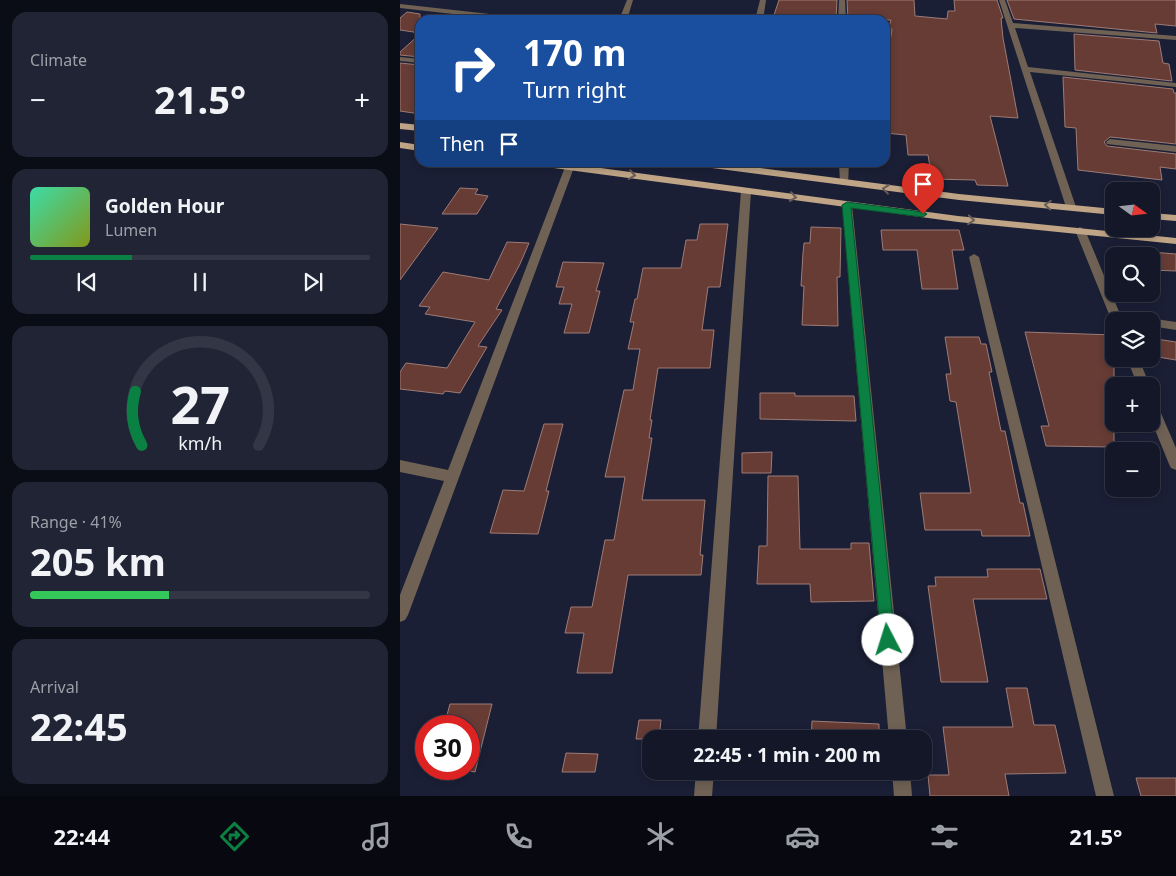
<!DOCTYPE html>
<meta charset="utf-8">
<style>
:root{--surface:#141728;--page:#212434;--text:#f1f3f6;--muted:#9d9fa8;--line:#333645;--accent:#0b8043}
body{margin:0;font-family:"Noto Sans",sans-serif;background:var(--page);color:var(--text);height:100vh;display:flex;flex-direction:column;font-size:19px;white-space:nowrap}
*{box-sizing:border-box;margin:0}
p{font-size:16px;color:var(--muted)}
.icon{flex:none;width:28px;height:28px;fill:none;stroke:currentColor;stroke-width:2;stroke-linecap:round;stroke-linejoin:round}
.map{position:relative;flex:1;overflow:hidden}
.panel{display:flex;flex-direction:column;gap:12px;padding:12px;background:#0b0d16;width:400px}
.panel>*{flex:none}
.guide{position:absolute;left:15px;top:15px;width:475px;height:152px;border-radius:15px;box-shadow:0 2px 8px #0003,0 0 0 1px var(--line);background:#1a4fa0;color:#fff;overflow:hidden}
.needle{width:32px;rotate:105deg}
.fabs{position:absolute;left:705px;top:182px;display:grid;gap:10px}
.fabs a{display:grid;place-items:center;width:55px;height:55px;border-radius:10px;background:var(--surface);box-shadow:0 2px 8px #0003,0 0 0 1px var(--line);font-size:25px}
.speed{position:absolute;left:15px;top:715px;display:flex;gap:10px;font-size:25px;font-weight:700;text-align:center}
.speed>*{display:grid;place-content:center;width:65px;height:65px;border-radius:50%;background:var(--surface);box-shadow:0 2px 8px #0003,0 0 0 1px var(--line);line-height:1}
.speed .limit{border:8px solid #d22;background:#fff;color:#111}
.pin{position:absolute;display:grid;place-items:center;width:42px;height:42px;color:#fff;margin:-51px -21px;border-radius:50% 50% 50% 0;rotate:-45deg;box-shadow:0 0 5px #0007}
.pin .icon{rotate:45deg}
.me{position:absolute;width:55px;margin:-28px;rotate:355deg;stroke-linejoin:round;filter:drop-shadow(0 0 4px #0008)}
.turn{display:flex;align-items:center;gap:18px;height:105px;padding:0 25px;font-size:22px}
.turn .icon{width:65px;height:65px;stroke-width:2.5}
.turn b{display:block;font-size:35px;line-height:42px}
.then{display:flex;align-items:center;height:48px;padding:0 25px;background:#0003;gap:10px;font-size:19px}
.big{font-size:38px;font-weight:700;line-height:1.1}
.panel .widget{flex:1;display:flex;flex-direction:column;justify-content:center;gap:8px;min-width:0;padding:0 18px;border-radius:15px;background:var(--page)}
.panel .dial{align-items:center;gap:0}
.dial svg{height:130px;overflow:visible;fill:none;stroke:var(--line);stroke-width:7;stroke-linecap:round;text-anchor:middle}
.dial text{fill:var(--text);stroke:none}
.song{display:flex;align-items:center;gap:15px}
.cover{width:60px;height:60px;border-radius:8px;background:linear-gradient(135deg,hsl(160 70% 55%),hsl(70 70% 35%))}
.played{height:5px;border-radius:2px;background:linear-gradient(90deg,var(--accent) 30%,var(--line) 30%)}
.keys{display:flex;justify-content:space-around;direction:ltr}
.heat{display:flex;justify-content:space-between;align-items:center;font-size:28px;direction:ltr}
.charge{height:8px;border-radius:4px;background:linear-gradient(90deg,#34c759 41%,var(--line) 0)}
.trip{position:absolute;left:242px;top:730px;width:290px;height:50px;border-radius:15px;background:var(--surface);box-shadow:0 2px 8px #0003,0 0 0 1px var(--line);font-weight:700;line-height:50px;text-align:center}
.dock{display:flex;height:80px;justify-content:space-around;align-items:center;background:#080910;color:var(--muted)}
.dock .icon{width:35px;height:35px}
.dock .active{color:var(--accent)}
.dock b{font-size:22px;color:var(--text)}
main{display:flex;flex:1;min-height:0}
.map>svg:first-child{display:block}
.building{fill:#663c35;stroke:#9e7b76}
.lines{fill:none;stroke-linecap:round;stroke-linejoin:round}
.minor{fill:#6f6254;fill-rule:evenodd}
.major{fill:#bfa486;fill-rule:evenodd}
.oneway{stroke:#685d59}
.route{fill:#0b8043;stroke:#07532c}
</style>
<main>
<section class="panel">
<div class="widget"><p>Climate</p>
<div class="heat"><a>−</a><b class="big">21.5°</b><a>+</a></div>
</div>
<div class="widget">
<div class="song"><i class="cover"></i><div><b>Golden Hour</b><p>Lumen</p></div></div>
<div class="played"></div>
<div class="keys"><svg class="icon" aria-label="previous" viewBox="0 0 24 24"><path d="M18 5L8 12l10 7zM5 5v14"/></svg><svg class="icon" aria-label="pause" viewBox="0 0 24 24"><path d="M8 5v14M16 5v14"/></svg><svg class="icon" aria-label="next" viewBox="0 0 24 24"><path d="M6 5l10 7-10 7zM19 5v14"/></svg></div>
</div>
<div class="widget dial"><svg viewBox="0 0 100 80">
<path d="M14 69A42 42 0 1 1 86 69"/>
<path d="M14 69A42 42 0 0 1 10 36" stroke="#0b8043"/>
<text x="50" y="56" font-size="32" font-weight="700">27</text>
<text x="50" y="72" font-size="11">km/h</text>
</svg></div>
<div class="widget"><p>Range · 41%</p><b class="big">205 km</b><div class="charge"></div></div>
<div class="widget"><p>Arrival</p><b class="big">22:45</b></div>
</section>
<div class="map">
<svg width="776" height="796" viewBox="0 0 776 796">
<rect width="100%" height="100%" fill="#1a1f36"/>
<!-- building -->
<path class="building" d="M379 0H437L436 19 373 18Z
M447 0H514L515 16 547 19 548 11H555L554 0H597L603 18H601L603 38 618 118 590 116 608 186 577 185 575 180 532 179 528 155H508L506 135 485 133V74L492 29H488L491 20H448Z
M607 0H776V26L755 24 757 33 614 19Z
M7 12 20 14V33L0 30V18Z
M20 34V57L0 55V52Z
M674 34 759 41 763 63 769 64 772 81 675 70Z
M0 63 20 65V114L0 111Z
M663 77 773 89 774 93H776V144L710 137 704 142 707 146 776 154V169L760 167 762 180 678 170 676 128 665 127Z
M60 188 78 189 75 194 88 196 77 214H42Z
M0 224 38 228 0 280Z
M300 224H328L320 287H308L302 330H314L310 368H258L250 420H252L249 438H252L242 500H305L300 555H303L301 575H228L212 673H177L184 633H165L171 607H192L205 540H214L225 477H205L224 390H233L240 349H228L234 322H230L235 299H237L243 268H281L286 240H297Z
M411 227 441 228 440 277H437L438 326 402 325 404 286H401L403 253 404 243H410Z
M481 230H559L564 250H552L558 289H522L517 250H483Z
M107 242 129 243 120 264 96 309 102 310 78 346 87 347 60 393 45 391 43 394 0 389V372L6 363 47 368 75 322 25 314 30 307 19 306 43 272 89 280Z
M751 252 776 254V271L751 270Z
M163 262 204 263 196 291H200L189 333H164L172 304H159L164 287H156Z
M625 332 714 335V447L646 446 641 426H649Z
M545 337H579L581 344H586L592 372H589L601 431H605L620 503H623L630 536H582L581 530H525L520 493H571L556 402 550 401 546 374H551Z
M756 339 776 342V360L758 357Z
M360 393H395V396H454L456 421 360 419Z
M144 424H163L146 491H149L138 534 90 533 103 490 124 491Z
M372 452 371 473H342V453Z
M368 476H398L400 549H451V543H469L474 601 411 602 410 584H357L359 546H367Z
M587 569H640L647 599H573L588 682H541L528 586H536L535 577H588Z
M606 688H627L634 725H655L666 773 605 774 609 796H530L528 775H549L543 727H613Z
M50 704H92L75 772 69 771V726H44Z
M239 720H261L259 739H236Z
M412 721 479 724V739H411Z
M166 753 198 754 195 772H162Z
M736 778H776V796H741Z"/>
<g class="lines">
<!-- minor -->
<path class="minor" d="M227 0H233L227 20H219Z
M360 0H366L363 20H355Z
M439 0H445L446 20H438Z
M599 0H605L613 23 776 36V40L615 28 628 67 776 83V87L630 72 676 207 674 209 671 210 666 207Z
M0 4 125 18 129 20H106L0 8Z
M0 57 20 59V63L0 61Z
M710 139 776 146V152L707 144 706 142Z
M167 162H176L8 615 5 620 0 622V595L44 481 0 472V460L48 470Z
M439 162H449L448 185H442L440 183Z
M346 188 351 191 316 739H298L341 191Z
M447 202 452 205 507 739H489L442 205Z
M680 227 685 230 720 314 776 322V330L751 326V321H714L713 324 675 230Z
M574 254 579 257 714 796H696L569 257Z
M727 359H739L750 386H738Z
M751 399 755 401 757 404 776 448V470L771 468 769 464 751 420Z
M296 771H314L312 796H294Z
M492 771H510L512 796H494Z"/>
<!-- major -->
<path class="major" d="M0 123 20 125V131L0 129Z
M0 142 20 145V151L0 148Z
M127 162H156L558 216 776 238V244L558 222 131 165Z
M285 162H314L559 194 714 209V215L559 200 289 165Z
M751 213 776 215V221L751 219Z"/>
</g>
<!-- one-way arrows -->
<defs><path id="oneway-chevron" d="M-2-3.5L2.5 0L-2 3.5" fill="none" stroke-width="1.6" stroke-linecap="round" stroke-linejoin="round" transform="scale(1.25)"/></defs>
<g class="oneway">
<use href="#oneway-chevron" transform="translate(232 175) rotate(8)"/>
<use href="#oneway-chevron" transform="translate(486 189) rotate(-173)"/>
<use href="#oneway-chevron" transform="translate(393 197) rotate(8)"/>
<use href="#oneway-chevron" transform="translate(648 205) rotate(-175)"/>
<use href="#oneway-chevron" transform="translate(571 220) rotate(5)"/>
</g>
<!-- route -->
<path class="route" d="M447 202 523 212 527 214 523 217 451 208 495 640 493 645 488 647 483 645 481 640 442 205Z"/>
</svg>
<div class="fabs">
<a><svg class="needle" viewBox="-14 -14 28 28"><path d="M0-13l5 13h-10z" fill="#e53935"/><path d="M0 13l5-13h-10z" fill="#9d9fa8"/></svg></a>
<a><svg class="icon" aria-label="search" viewBox="0 0 24 24"><circle cx="10" cy="10" r="6"/><path d="M15 15l6 6"/></svg></a>
<a><svg class="icon" aria-label="layers" viewBox="0 0 24 24"><path d="M12 4l9 5-9 5-9-5zM3 14l9 5 9-5"/></svg></a>
<a>+</a>
<a>−</a>
</div>
<div class="speed"><div class="limit">30</div></div>
<div class="pin" style="left:523px;top:214px;background:#d93025"><svg class="icon" aria-label="arrive" viewBox="0 0 24 24"><path d="M6 21V4h12l-3 4 3 4H6"/></svg></div>
<svg class="me" style="left:488px;top:640px" viewBox="-20 -20 40 40"><circle r="19" fill="#fff"/><path d="M0-13L10 11 0 6-10 11z" fill="#0b8043"/></svg>
<div class="trip">22:45 · 1 min · 200 m</div>
<div class="guide">
<div class="turn"><svg class="icon" aria-label="right" viewBox="0 0 24 24"><path d="M7 20v-9h11M14 6l5 5-5 5"/></svg><div><b>170 m</b>Turn right</div></div>
<div class="then">Then<svg class="icon" aria-label="arrive" viewBox="0 0 24 24"><path d="M6 21V4h12l-3 4 3 4H6"/></svg></div>
</div>
</div>
</main>
<nav class="dock">
<b>22:44</b>
<svg class="icon active" aria-label="directions" viewBox="0 0 24 24"><path d="M12 3l9 9-9 9-9-9zM9 14v-3h6M13 9l2 2-2 2"/></svg>
<svg class="icon" aria-label="music" viewBox="0 0 24 24"><path d="M9 18V5l10-2v13"/><circle cx="6" cy="18" r="3"/><circle cx="16" cy="16" r="3"/></svg>
<svg class="icon" aria-label="phone" viewBox="0 0 24 24"><path d="M5 4h4l2 5-3 2q2 4 5 5l2-3 5 2v4C11 20 4 13 5 4z"/></svg>
<svg class="icon" aria-label="climate" viewBox="0 0 24 24"><path d="M12 3v18M4 7l16 10M4 17L20 7"/></svg>
<svg class="icon" aria-label="car" viewBox="0 0 24 24"><path d="M5 17H2v-5l4-1 3-4h7l3 4 3 1v5h-3M9 17h6M6 11h13"/><circle cx="7" cy="17" r="2"/><circle cx="17" cy="17" r="2"/></svg>
<svg class="icon" aria-label="filters" viewBox="0 0 24 24"><path d="M4 7h16M4 17h16"/><circle cx="9" cy="7" r="2"/><circle cx="15" cy="17" r="2"/></svg>
<b>21.5°</b>
</nav>
